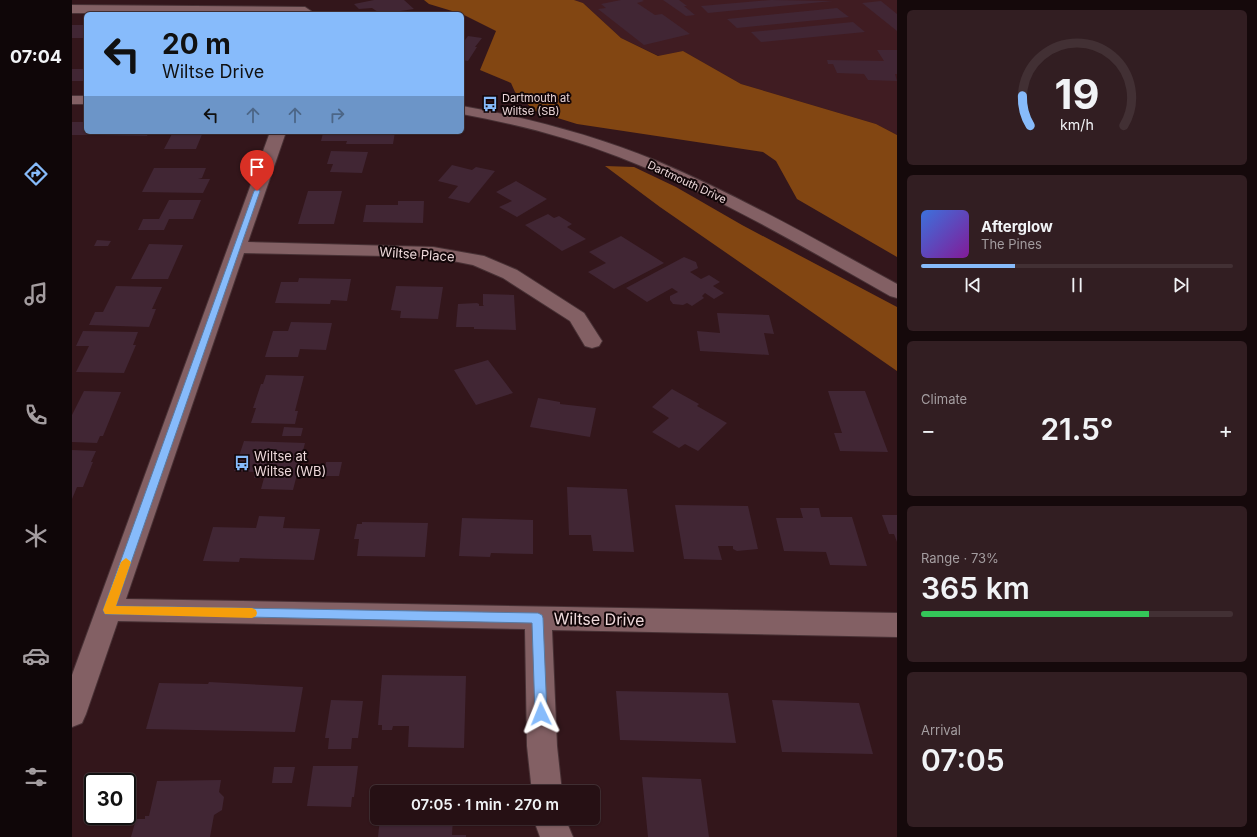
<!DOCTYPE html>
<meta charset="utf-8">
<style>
:root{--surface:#261014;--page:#321e22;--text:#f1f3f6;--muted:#a49da0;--line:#423034;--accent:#87bbfb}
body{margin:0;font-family:Inter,sans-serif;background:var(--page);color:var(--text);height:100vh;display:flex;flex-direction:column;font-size:15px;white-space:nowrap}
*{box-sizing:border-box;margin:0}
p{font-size:13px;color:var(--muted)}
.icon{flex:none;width:22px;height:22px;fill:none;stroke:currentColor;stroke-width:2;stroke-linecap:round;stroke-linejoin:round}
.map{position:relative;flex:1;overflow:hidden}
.side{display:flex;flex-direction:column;gap:10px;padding:10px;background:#15090b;width:360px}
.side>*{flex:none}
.top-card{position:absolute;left:12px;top:12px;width:380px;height:122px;border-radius:6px;box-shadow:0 1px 3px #0004,0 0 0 1px var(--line);background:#87bbfb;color:#111;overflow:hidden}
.speed{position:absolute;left:12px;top:773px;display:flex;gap:8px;font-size:20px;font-weight:700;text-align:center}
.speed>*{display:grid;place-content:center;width:52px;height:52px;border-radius:50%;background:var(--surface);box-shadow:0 1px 3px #0004,0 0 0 1px var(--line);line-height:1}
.speed .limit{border:2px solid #111;border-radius:6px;background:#fff;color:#111}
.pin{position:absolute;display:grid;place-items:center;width:34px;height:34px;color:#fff;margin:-41px -17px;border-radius:50% 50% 50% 0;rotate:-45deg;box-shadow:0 0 4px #0007}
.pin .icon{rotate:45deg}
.me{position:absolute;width:44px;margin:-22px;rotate:358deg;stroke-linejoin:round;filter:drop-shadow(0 0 3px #0008)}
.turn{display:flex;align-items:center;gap:14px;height:84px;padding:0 12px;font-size:18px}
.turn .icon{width:52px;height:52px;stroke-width:2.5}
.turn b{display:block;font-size:28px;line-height:34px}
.lanes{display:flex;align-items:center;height:38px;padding:0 12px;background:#0003;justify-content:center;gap:20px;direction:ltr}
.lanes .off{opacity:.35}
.big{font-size:30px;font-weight:600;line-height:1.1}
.side .tile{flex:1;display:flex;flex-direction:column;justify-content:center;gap:6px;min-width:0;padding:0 14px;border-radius:6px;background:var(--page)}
.side .dial{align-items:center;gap:0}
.dial svg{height:104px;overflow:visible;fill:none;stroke:var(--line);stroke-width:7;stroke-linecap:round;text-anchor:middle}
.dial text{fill:var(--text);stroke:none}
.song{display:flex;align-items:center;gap:12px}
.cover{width:48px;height:48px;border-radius:6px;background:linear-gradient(135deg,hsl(220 70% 55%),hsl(290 70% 35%))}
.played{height:4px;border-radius:2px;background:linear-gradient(90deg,var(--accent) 30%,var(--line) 30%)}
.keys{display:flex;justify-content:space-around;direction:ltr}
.heat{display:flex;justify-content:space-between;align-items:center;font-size:22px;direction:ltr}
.charge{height:6px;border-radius:3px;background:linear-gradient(90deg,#34c759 73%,var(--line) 0)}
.trip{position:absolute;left:298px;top:785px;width:230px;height:40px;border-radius:6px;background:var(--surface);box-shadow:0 1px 3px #0004,0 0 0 1px var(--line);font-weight:600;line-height:40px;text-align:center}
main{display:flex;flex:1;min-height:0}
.dock{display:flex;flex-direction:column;width:72px;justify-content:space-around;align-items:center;background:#0f0608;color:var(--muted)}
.dock .icon{width:28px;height:28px}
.dock .on{color:var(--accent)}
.dock b{font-size:18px;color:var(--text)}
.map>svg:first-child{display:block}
.built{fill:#401c22}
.forest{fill:#824612}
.building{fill:#412634}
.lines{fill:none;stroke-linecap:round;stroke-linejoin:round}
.minor-casing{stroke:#483135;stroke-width:2}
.minor{fill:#836064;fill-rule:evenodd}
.route{fill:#87bbfb;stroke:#587aa3}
.slow{fill:#f59e0b}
.labels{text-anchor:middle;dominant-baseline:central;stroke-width:4;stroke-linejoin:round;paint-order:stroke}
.far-poi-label{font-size:11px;fill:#edd8da;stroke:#120608;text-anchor:start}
.far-street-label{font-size:11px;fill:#edd8da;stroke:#120608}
.street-label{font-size:13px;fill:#edd8da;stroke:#120608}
.poi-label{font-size:13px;fill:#edd8da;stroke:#120608;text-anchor:start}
.near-street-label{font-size:16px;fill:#edd8da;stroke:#120608}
</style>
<main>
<nav class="dock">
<b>07:04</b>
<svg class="icon on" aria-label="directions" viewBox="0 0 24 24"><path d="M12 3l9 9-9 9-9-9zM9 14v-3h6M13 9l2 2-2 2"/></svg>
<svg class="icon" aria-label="music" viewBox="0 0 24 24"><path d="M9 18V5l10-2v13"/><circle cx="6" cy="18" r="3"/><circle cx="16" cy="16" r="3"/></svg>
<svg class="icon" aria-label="phone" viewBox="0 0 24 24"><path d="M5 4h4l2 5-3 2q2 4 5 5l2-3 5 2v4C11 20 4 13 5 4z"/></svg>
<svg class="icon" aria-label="climate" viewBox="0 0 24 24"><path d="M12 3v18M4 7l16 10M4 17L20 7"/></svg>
<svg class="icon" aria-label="car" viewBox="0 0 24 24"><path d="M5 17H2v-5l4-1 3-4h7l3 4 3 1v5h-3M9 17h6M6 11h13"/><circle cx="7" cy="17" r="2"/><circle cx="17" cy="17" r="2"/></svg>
<svg class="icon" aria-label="filters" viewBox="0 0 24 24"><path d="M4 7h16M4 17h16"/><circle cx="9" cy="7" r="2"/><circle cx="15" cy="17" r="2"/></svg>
</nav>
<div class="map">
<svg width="825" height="837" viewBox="0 0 825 837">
<rect width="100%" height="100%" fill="#33161b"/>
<!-- built -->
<path class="built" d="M502 0H825V135L804 124 669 84 611 51 587 56 549 38 511 3Z"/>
<!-- forest -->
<path class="forest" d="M352 0H502L511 3 549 38 586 56 611 51 669 84 804 124 825 135V257L725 199 704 161 691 152 505 124 463 111 443 92 439 83 408 70 424 31 390 14 357 4Z
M533 166 562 167 604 187 670 225 825 307V371L588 207Z"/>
<!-- building -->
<path class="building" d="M302 0H332L342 9 309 14 300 8 287 9 282 4Z
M549 0H570L572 1 565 3 583 15 590 14 618 34 572 45 526 9 534 8 529 4Z
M591 0H607L615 6H612L623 15 614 16Z
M699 0 761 1 636 13 629 6Z
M809 1 825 14V31L790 3Z
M765 8 777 17 665 28 655 19Z
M781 22 793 32 689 42 679 32Z
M0 25H14V38H0Z
M396 36 410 38 403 47H405L396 61 390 60V40H393Z
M805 50H825V74H823L825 81 796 80 792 74 765 73 761 64H756L755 60 812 61Z
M0 69H14V81H0Z
M0 122H14V132H17L15 135H0Z
M27 132H77L75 136 25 135Z
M101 132H131L124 149H92Z
M259 132H323L321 144H274L275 141H249L251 133Z
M259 151 296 152 290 173 258 172 261 164H255Z
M380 165 400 170 404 167 423 171 397 203 376 198 386 186 366 181Z
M82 168H134L130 178 126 179H138L131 193 70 192Z
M444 181 475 199 445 217 427 207 440 201 424 192Z
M236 191H270L262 224H226Z
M97 200H129L121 219H97L92 230H66L71 219H87Z
M326 201H352L351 223 291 222 294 205H326Z
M476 214 482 218 487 216 500 224 495 227 514 239 490 251 453 225Z
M549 236 592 263 542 289 516 272 534 263 517 252Z
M25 240 39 241 36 246H22Z
M77 244 111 245 96 279H59Z
M612 257 624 262 626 268 618 272 629 279 637 275 648 282 641 286 652 293 642 299 633 293 630 296 632 298 620 306 615 303 611 305 601 304 598 300V296L606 292 600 288 575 302 554 288Z
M227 278 279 279 275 301 259 300 258 304 203 303 209 282H226Z
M44 286 90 287 80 309H84L77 327 17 325 23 312H31Z
M324 286 371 287 366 319 328 318 329 311 319 310Z
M411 294 442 295 444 330 402 329V327H384L386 304 405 303 407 304V306H412L411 305Z
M645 313 697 315 702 334 692 333 697 355 628 351 625 331 648 333Z
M219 322 260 323 254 350 228 349 226 357H193L201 331H216Z
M11 331 66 332 61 345H64L52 373 4 372 17 346H4Z
M416 360 441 393 404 405 382 370Z
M194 375 232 376 223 411H226L223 424 179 423 184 408H181L189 384H191Z
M600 389 627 404 625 406 655 423 626 451 613 444 607 448 580 432 597 418 580 407Z
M12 391 49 392 31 436H28L25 443 0 442V415Z
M756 391H793L816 452 768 451 762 433H770Z
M466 398 488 402V404L524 408 518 437 458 427Z
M212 427 231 428 229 436H210Z
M172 441 233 443 221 490 189 489 192 478H182L183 472 162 471Z
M0 450 24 451 19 462H21L11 487H5L0 499Z
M254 462H270L267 476H252Z
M495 487 555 489 562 552 521 551 519 535H497Z
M603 505 676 506 686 549 665 551 661 549V546H646L650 560 612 559Z
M728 508H747L749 517H780L795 566 758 565 754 552 712 551 704 518H731Z
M810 515H825V542L822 534H817Z
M187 516 213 517 211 528 248 529 242 560 168 558 167 562 131 561 141 527 184 528Z
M390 518 461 520V554L419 553 418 557 387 556Z
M290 522 356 523 353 557 285 556 287 539H282L285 524H290Z
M310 675 394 676 392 748 336 747 337 726H321L320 730H310V725H306Z
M137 682 231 687 223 732 74 729 87 683 136 684Z
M544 691 656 693 664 743 548 740Z
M259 700 291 701 286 738H280L279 749H256L257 738H253Z
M700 700 787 703 801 754 710 752Z
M241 766H286L282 797H280L279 807 235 806Z
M202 767H223L220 783H200Z
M570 777 629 779 637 837H576Z
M149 780 147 792 152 797 150 810 142 815 138 837H59L64 819H73V816H77L85 781Z
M312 784 383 786V792H311Z
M308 818H381L380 835H394V837H306Z"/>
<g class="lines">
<defs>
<path id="minor" d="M0 5 233 7 239 11 236 14 0 13Z
M0 96H14V104H0Z
M390 106C457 118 522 135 585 161 668 196 746 241 825 284V298L818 296C730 246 642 194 547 157 496 137 444 124 390 114Z
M198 132H214L176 242 361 247 412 256 445 270 512 313 530 341 527 346 520 348 513 346 498 321 431 278 401 265 361 257 172 253 54 599 825 613V637L480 630 485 746 490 792H460L455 746 453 629 46 621 14 714 10 723 0 727V675Z
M461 818H493L501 837H468Z"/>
</defs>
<!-- minor casing -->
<use href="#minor" class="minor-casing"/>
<!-- minor -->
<use href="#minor" class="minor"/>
</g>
<!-- route -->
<path class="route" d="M185 189 188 191 44 606 466 613 470 615 471 618 475 714 473 718 469 719 465 718 463 714 460 623 33 614 31 610 182 191Z"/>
<!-- slow -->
<path class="slow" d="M54 558 59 562 44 606 180 608 184 610 185 613 184 616 180 618 33 614 31 610 49 562Z"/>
<!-- icons -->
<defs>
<symbol id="bus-bare" viewBox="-9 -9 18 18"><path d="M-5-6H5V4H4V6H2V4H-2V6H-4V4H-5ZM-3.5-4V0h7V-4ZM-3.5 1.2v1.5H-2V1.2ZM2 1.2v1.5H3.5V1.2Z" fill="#87bbfb" stroke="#120608" stroke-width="2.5" paint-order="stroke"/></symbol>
</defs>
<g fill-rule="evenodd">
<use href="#bus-bare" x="407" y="93" width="22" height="22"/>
<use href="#bus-bare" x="159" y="452" width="22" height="22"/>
</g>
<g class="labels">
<!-- far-poi labels -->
<g class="far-poi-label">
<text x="430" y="98">Dartmouth at<tspan x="430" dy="13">Wiltse (SB)</tspan></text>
</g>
<!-- far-street labels -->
<g class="far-street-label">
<text transform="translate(615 182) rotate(25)">Dartmouth Drive</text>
</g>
<!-- street labels -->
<g class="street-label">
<text transform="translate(345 254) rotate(4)">Wiltse Place</text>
</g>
<!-- poi labels -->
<g class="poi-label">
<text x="182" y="456">Wiltse at<tspan x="182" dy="15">Wiltse (WB)</tspan></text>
</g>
<!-- near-street labels -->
<g class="near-street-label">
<text transform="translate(527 619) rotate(1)">Wiltse Drive</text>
</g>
</g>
</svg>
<div class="speed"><div class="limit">30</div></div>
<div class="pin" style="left:185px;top:191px;background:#d93025"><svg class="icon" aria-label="arrive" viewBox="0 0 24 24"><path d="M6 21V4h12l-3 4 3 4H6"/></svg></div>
<svg class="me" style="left:469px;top:714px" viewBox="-20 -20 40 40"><path d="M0-17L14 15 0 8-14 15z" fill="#87bbfb" stroke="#fff" stroke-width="4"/></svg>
<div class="trip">07:05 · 1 min · 270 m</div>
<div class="top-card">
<div class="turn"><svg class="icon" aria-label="left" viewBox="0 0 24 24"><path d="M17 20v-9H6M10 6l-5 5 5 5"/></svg><div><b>20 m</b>Wiltse Drive</div></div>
<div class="lanes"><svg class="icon" aria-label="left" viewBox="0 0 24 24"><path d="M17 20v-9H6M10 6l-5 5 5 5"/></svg><svg class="icon off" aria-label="ahead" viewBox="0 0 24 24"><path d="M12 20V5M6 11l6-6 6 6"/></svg><svg class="icon off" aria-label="ahead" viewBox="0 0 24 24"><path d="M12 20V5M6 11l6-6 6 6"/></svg><svg class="icon off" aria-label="right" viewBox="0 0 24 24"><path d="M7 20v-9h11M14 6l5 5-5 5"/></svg></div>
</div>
</div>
<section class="side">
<div class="tile dial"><svg viewBox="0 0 100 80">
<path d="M14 69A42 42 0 1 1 86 69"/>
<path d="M14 69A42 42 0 0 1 8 46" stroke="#87bbfb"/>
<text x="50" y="56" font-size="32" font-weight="700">19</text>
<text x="50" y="72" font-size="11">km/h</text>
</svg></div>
<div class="tile">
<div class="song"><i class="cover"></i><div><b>Afterglow</b><p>The Pines</p></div></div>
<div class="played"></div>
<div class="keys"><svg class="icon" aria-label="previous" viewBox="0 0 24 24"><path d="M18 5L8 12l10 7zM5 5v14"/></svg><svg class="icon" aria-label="pause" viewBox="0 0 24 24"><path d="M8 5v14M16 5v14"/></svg><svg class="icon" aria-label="next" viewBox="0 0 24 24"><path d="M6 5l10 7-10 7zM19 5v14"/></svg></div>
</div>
<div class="tile"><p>Climate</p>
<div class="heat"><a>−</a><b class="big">21.5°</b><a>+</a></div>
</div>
<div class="tile"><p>Range · 73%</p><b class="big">365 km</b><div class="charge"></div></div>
<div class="tile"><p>Arrival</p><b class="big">07:05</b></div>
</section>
</main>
